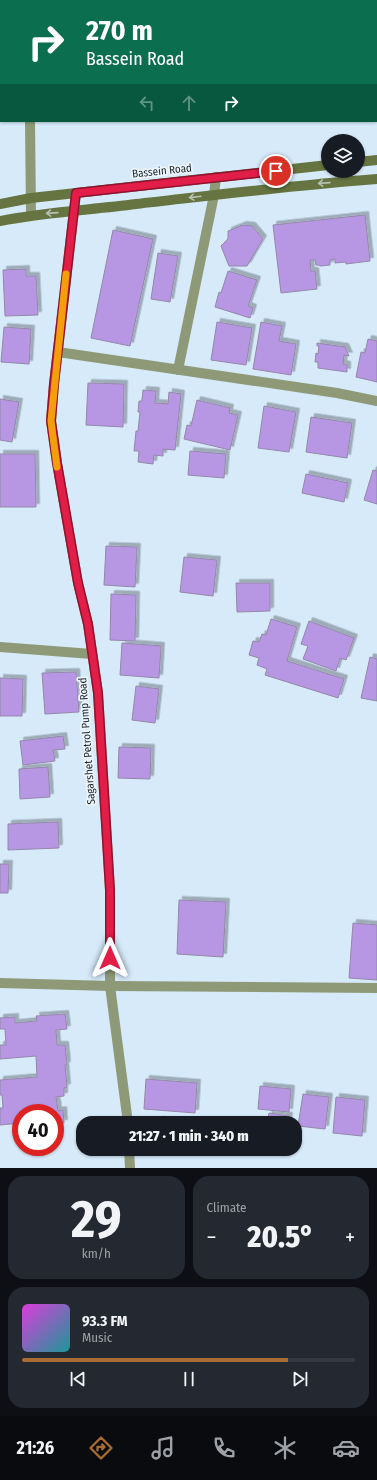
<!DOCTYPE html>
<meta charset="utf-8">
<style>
:root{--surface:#171b24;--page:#242831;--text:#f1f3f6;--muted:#9ea1a6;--line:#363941;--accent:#a96c30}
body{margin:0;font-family:"Fira Sans Condensed",sans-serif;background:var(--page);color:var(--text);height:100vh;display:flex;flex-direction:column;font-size:15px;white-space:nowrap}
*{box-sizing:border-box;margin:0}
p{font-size:13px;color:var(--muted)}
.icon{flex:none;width:22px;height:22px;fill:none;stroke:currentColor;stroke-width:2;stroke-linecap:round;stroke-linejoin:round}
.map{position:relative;height:1168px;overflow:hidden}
.sheet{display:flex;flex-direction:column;gap:8px;padding:8px;background:#0d0f14;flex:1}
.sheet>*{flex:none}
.top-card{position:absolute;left:0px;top:0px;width:377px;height:122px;box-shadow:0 1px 3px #0004;background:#0b6e4f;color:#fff;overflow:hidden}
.tools{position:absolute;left:321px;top:134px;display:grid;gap:8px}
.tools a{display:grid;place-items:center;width:44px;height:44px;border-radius:50%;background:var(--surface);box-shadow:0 1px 3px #0004;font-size:20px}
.speed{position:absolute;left:12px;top:1104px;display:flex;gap:8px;font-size:20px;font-weight:700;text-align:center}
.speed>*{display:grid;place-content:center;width:52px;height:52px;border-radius:50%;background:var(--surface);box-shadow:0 1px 3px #0004;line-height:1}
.speed .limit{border:6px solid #d22;background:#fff;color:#111}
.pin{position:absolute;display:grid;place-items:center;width:34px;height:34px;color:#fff;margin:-17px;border:2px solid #fff;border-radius:50%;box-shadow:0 1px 4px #0007}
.me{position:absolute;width:44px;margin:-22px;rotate:0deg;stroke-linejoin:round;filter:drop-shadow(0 0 3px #0008)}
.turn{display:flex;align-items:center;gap:14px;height:84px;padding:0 20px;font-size:18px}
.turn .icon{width:52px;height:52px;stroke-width:2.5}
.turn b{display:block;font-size:28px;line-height:34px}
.lanes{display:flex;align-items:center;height:38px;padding:0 20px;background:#0003;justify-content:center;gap:20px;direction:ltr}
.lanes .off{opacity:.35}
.big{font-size:30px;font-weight:800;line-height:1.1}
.sheet .tile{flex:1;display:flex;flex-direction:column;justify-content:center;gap:6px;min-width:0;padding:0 14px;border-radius:16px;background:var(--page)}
.sheet .dial{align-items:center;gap:0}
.dial b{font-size:52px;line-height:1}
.song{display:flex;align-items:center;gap:12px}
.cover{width:48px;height:48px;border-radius:6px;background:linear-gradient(135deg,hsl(300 70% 55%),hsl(180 70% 35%))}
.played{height:4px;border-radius:2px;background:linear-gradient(90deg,var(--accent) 80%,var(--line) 80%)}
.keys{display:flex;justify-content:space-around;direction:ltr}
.heat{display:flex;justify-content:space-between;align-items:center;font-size:22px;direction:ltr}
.sheet .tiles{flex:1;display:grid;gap:8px;grid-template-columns:1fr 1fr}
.tile:last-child{grid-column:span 2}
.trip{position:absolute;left:76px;top:1116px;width:226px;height:40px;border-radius:16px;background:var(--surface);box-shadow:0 1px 3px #0004;font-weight:800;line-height:40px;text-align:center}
.tab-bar{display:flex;height:64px;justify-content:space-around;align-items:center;background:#090b0e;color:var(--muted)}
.tab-bar .icon{width:28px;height:28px}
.tab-bar .on{color:var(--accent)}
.tab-bar b{font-size:18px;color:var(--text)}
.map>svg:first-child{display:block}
.building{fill:#b797e4;stroke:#9487a9;filter:url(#shadow)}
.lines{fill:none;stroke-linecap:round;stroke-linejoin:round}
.minor{stroke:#8e9a77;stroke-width:10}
.tertiary{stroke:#8e9a77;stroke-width:10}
.secondary{stroke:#657440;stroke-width:10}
.oneway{stroke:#b7c1b0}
.route-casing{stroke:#92132f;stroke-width:10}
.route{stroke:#e11d48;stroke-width:7}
.slow{stroke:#f59e0b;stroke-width:7}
.labels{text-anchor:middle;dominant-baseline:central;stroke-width:3.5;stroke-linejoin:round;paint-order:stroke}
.street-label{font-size:11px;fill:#17242e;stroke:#eef5fa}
</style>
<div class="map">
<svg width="377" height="1168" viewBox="0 0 377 1168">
<defs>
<filter id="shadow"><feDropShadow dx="3.5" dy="-3.5" stdDeviation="0" flood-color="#0004"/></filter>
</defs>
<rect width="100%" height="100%" fill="#d6eafa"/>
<!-- building -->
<path class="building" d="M365 215 370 261 346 264V262L335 263V259L330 260V265L320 266 319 265H316L315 260H310L311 271H315L317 289 281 293 273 225Z
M243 225 252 226 263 239 247 266H229L221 246 228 239V231Z
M113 230 153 239 130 346 91 338Z
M158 253 178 256 170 302 151 299Z
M26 269V276H36L38 315 5 316 3 270Z
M228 271 257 280 248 306 253 308 250 318 215 307 219 292 221 293Z
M217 322 252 328 246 365 211 360Z
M261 322 282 326 279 341 296 344 291 375 253 369Z
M4 327 31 329 29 364 1 362Z
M368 339 377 341V382L356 377 361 352 365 353Z
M317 343 345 347 349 356 344 355 343 364 347 365V372L318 368V362H315L316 353 318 354 319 346H317Z
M88 383 124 384 123 427 86 425Z
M143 390 156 391 155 403 168 404 169 392 181 394 175 450 163 449V456L154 455 153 464 138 462 139 451H134L136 431H138L140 412H138L139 401H142Z
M0 399 19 402 12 442 0 440Z
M197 400 230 408 229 413 238 415 230 450 184 439 187 425 191 426Z
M264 406 296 412 289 452 258 448Z
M311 417 352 423 347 458 306 452Z
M190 451 226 454 224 478 188 475Z
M0 454H35L36 507H0Z
M373 470 377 471V504L364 500Z
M306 474 348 483 344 502 302 493Z
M106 546 137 547 135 587 104 585Z
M184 557 217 560 213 596 180 592Z
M236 583H270V611L237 612Z
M111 594 136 595 135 641 110 640Z
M271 619 297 627 287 661 344 679 338 698 265 675 267 669 257 665 259 658 249 655 253 641 259 642 262 634 266 635Z
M309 621 354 638 346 660 340 658 336 671 303 659 308 646 301 644Z
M122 643 161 646 159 678 120 675Z
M370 657 377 659V701L361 698Z
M76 672 79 712 45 714 42 673Z
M0 678 23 679 22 716H0Z
M136 686 159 689 155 723 132 720Z
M63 736 65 749 53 750 55 761 23 765 20 741Z
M119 747 151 748 150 779 118 778Z
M48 767 50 797 20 799 19 769Z
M58 822 59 848 8 850V824Z
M0 864H9L8 893H0Z
M179 900 226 902 223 957 177 954Z
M353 923 377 925V980L349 978Z
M65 1014 67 1029 56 1030 57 1045H65L67 1065H65L67 1087 64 1088V1096L56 1097 58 1111 63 1110 64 1123 55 1124V1113H21V1123L0 1125V1108H3L2 1095H0V1080L37 1077 36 1056 0 1059V1045H6L5 1029H0V1018L15 1017V1023L37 1021 36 1016Z
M146 1079 197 1083 195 1113 144 1109Z
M260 1086 291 1089 289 1112 258 1109Z
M303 1094 329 1097 325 1129 298 1126Z
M336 1097 365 1100 362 1136 333 1133Z
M269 1113 289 1116 288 1123H267Z
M162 1120 163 1123H137Z"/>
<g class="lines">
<!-- minor -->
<path class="minor" d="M24 0V1
M30 121 31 215
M58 352 337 393 377 401
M178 370 214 195 216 177
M0 647 92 654
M0 983 110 986 377 988"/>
<!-- tertiary -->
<path class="tertiary" d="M76 193 54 384 51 421 57 463 78 583 88 624 98 693 110 890V986L128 1123
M129 1149 130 1168"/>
<!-- secondary -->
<path class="secondary" d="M358 162 377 160
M0 204 31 198 328 165
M0 221C45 212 90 210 136 204 216 195 296 185 377 179"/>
</g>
<!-- one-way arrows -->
<defs><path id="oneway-shaft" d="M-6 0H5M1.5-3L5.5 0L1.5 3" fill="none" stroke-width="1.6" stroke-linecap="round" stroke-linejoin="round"/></defs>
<g class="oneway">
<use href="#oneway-shaft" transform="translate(324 183) rotate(176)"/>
<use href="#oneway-shaft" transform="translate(195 197) rotate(173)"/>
<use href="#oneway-shaft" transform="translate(52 213) rotate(176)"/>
</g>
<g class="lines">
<defs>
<path id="route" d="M110 958V890L98 693 88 624 78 583 57 463 51 421 54 384 76 193 276 171"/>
</defs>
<!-- route casing -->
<use href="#route" class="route-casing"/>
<!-- route -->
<use href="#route" class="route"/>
<!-- slow -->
<path class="slow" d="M57 467 51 421 66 274"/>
</g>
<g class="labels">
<!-- street labels -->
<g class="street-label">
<text transform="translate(162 171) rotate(-6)">Bassein Road</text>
<text transform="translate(87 741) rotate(-94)">Sagarshet Petrol Pump Road</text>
</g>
</g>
</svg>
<div class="tools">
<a><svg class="icon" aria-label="layers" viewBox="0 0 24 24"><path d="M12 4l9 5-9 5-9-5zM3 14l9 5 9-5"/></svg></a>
</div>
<div class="speed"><div class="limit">40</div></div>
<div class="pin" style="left:276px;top:171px;background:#d93025"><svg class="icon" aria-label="arrive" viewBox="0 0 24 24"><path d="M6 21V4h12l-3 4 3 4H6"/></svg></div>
<svg class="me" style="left:110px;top:958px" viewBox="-20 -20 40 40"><path d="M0-17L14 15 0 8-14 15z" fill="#e11d48" stroke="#fff" stroke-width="4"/></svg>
<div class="trip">21:27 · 1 min · 340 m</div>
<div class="top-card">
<div class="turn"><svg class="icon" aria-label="right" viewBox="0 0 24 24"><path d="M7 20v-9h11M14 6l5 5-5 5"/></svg><div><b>270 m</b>Bassein Road</div></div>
<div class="lanes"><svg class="icon off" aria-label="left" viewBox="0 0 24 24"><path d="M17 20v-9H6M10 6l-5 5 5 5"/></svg><svg class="icon off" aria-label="ahead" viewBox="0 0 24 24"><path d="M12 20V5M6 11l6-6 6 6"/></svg><svg class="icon" aria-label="right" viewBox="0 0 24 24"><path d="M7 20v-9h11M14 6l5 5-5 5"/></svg></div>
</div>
</div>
<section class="sheet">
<div class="tiles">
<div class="tile dial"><b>29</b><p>km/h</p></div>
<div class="tile"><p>Climate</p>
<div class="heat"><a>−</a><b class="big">20.5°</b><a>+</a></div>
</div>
<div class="tile">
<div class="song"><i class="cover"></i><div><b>93.3 FM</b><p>Music</p></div></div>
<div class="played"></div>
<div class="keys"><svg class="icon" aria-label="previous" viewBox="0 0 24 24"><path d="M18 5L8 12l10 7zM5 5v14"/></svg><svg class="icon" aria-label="pause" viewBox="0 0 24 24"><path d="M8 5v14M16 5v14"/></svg><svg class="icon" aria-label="next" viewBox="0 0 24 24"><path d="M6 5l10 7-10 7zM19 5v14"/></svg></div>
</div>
</div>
</section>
<nav class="tab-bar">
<b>21:26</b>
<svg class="icon on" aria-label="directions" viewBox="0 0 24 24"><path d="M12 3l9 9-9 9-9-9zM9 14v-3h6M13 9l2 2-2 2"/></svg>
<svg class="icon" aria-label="music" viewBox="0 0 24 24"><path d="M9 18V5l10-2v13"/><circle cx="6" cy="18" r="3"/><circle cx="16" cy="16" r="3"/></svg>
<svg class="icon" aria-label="phone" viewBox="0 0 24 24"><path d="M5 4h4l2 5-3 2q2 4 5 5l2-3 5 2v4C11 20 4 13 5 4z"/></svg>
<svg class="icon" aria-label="climate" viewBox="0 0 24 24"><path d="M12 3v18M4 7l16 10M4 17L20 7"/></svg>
<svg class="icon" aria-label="car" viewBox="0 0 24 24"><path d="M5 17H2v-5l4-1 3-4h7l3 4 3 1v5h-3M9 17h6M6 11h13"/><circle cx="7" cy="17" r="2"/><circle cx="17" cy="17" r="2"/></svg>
</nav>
